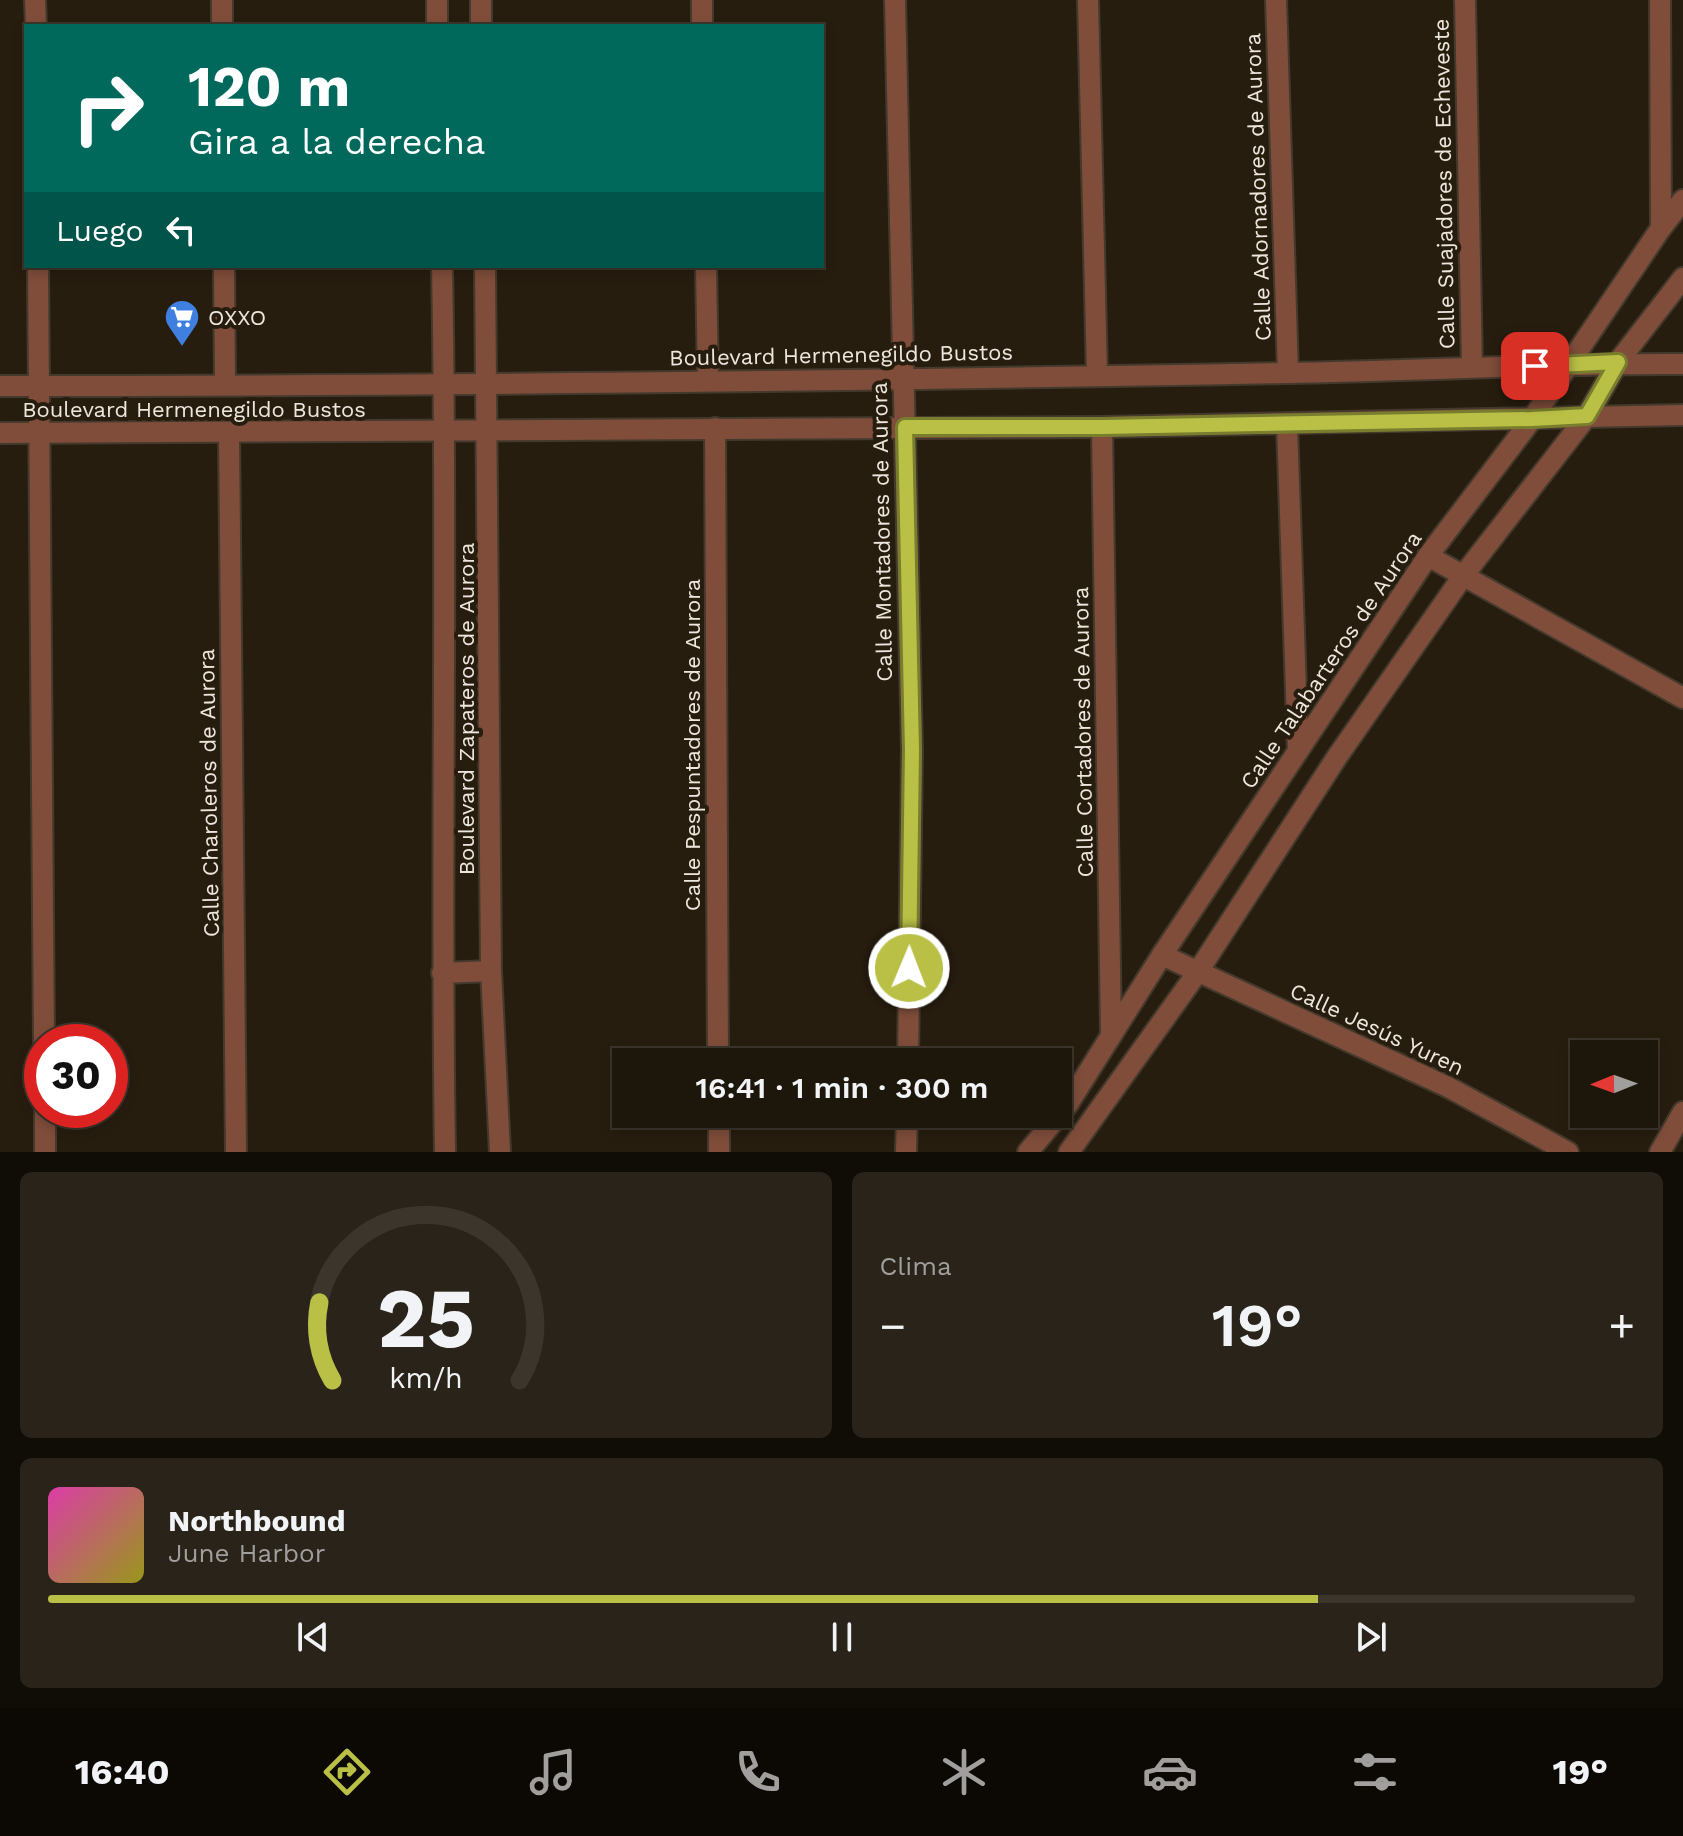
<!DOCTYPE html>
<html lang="es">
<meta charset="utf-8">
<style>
:root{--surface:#1d160b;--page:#2a2319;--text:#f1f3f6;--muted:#a09f9d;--line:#3b352c;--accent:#bac046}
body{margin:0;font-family:"Work Sans",sans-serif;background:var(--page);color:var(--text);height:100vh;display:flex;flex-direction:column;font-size:30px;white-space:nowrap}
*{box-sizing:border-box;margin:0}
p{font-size:26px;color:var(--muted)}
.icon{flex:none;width:44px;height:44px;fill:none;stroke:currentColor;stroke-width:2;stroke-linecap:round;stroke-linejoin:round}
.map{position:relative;height:1152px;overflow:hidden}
.panel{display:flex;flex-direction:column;gap:20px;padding:20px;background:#100c06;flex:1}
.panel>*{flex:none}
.banner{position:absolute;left:24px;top:24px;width:800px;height:244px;border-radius:0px;box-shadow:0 4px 12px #0003,0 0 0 2px var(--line);background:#00695c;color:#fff;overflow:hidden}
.needle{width:52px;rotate:269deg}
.buttons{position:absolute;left:1570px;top:1040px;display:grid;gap:16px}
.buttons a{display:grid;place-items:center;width:88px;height:88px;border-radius:0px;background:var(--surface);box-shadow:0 4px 12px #0003,0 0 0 2px var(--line);font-size:40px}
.speed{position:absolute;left:24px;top:1024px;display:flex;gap:16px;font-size:40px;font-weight:700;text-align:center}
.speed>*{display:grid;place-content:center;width:104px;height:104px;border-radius:50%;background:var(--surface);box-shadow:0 4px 12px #0003,0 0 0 2px var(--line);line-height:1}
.speed .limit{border:12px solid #d22;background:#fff;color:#111}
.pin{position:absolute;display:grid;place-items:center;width:68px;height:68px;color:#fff;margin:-34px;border-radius:16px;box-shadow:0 4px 12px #0006}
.me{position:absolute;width:88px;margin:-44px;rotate:1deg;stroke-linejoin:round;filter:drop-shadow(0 0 6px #0008)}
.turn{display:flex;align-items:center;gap:28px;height:168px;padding:0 32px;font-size:36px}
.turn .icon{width:104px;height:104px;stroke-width:2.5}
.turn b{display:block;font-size:56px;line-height:68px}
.then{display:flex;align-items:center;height:76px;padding:0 32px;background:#0003;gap:16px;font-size:30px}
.big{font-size:60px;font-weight:600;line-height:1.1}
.panel .card{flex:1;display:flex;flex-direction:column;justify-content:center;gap:12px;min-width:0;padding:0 28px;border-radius:12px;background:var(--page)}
.panel .dial{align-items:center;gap:0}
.dial svg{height:208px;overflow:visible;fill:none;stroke:var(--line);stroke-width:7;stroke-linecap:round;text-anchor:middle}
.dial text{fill:var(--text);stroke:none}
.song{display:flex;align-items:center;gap:24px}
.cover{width:96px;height:96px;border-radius:12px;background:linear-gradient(135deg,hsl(320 70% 55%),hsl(60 70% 35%))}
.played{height:8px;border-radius:4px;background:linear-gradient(90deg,var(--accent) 80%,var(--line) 80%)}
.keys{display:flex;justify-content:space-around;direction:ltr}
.heat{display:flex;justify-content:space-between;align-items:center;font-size:44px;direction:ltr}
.panel .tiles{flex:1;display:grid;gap:20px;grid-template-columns:1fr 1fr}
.card:last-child{grid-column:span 2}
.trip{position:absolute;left:612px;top:1048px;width:460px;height:80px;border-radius:0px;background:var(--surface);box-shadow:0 4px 12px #0003,0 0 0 2px var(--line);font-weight:600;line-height:80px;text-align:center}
.tab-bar{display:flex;height:128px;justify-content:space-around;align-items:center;background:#0c0904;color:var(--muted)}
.tab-bar .icon{width:56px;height:56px}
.tab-bar .on{color:var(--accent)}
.tab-bar b{font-size:36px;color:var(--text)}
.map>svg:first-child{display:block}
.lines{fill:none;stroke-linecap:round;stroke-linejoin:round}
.minor-casing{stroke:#43392c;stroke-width:24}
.tertiary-casing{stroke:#43392c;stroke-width:24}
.minor{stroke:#7f4d3a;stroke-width:20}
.tertiary{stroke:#7f4d3a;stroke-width:20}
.route-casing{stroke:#797d2e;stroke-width:20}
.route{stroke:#bac046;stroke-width:14}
.labels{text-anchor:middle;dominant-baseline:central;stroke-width:8;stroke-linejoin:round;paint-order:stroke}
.street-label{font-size:22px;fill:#eee7de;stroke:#271d0f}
.poi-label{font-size:22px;fill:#eee7de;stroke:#271d0f;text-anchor:start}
</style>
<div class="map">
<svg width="1683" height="1152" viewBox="0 0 1683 1152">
<rect width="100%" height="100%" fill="#271d0f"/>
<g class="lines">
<defs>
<path id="minor" d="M35 0 36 26
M222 0V26
M437 0V26
M481 0V26
M702 0V26
M895 0 912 750 908 1062
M1088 0 1097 375
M1276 0 1288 373
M1465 0 1472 367
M1660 0 1661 228
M38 266 44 1042
M224 266 225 384
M442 266C448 561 440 857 445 1152
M485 266 491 971 500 1152
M706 266 708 381
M1287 424 1298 751
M1102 427 1111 1036
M715 428 718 1062
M229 433 236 1152
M1428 556 1683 698
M1162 955 1448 1087 1568 1152
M442 973 491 971
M45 1110V1152
M719 1114V1152
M906 1152 907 1114
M1660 1152 1683 1112"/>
<path id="tertiary" d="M0 386C428 386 857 381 1286 373 1418 371 1550 363 1683 364
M0 433 1102 427 1683 415
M1028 1152 1068 1104 1162 955 1428 556 1532 419 1661 228 1683 200
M1069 1152 1197 973 1337 757 1463 576 1587 416 1618 362 1683 278"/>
</defs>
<!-- minor casing -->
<use href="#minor" class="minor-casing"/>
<!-- tertiary casing -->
<use href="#tertiary" class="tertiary-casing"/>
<!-- minor -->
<use href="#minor" class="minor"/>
<!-- tertiary -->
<use href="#tertiary" class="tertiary"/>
</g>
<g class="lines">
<defs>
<path id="route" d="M909 968 912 750 905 427H1102L1532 419 1587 416 1618 362 1535 366"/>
</defs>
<!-- route casing -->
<use href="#route" class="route-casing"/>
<!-- route -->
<use href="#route" class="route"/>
</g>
<!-- icons -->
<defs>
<symbol id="supermarket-pin" viewBox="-11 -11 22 30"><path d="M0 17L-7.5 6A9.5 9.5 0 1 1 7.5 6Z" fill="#3f7fe0" stroke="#271d0f"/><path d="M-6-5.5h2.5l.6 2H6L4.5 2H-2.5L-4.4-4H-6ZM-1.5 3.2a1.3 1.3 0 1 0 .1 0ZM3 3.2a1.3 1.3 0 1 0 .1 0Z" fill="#fff"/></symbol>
</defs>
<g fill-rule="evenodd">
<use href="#supermarket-pin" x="162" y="297" width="40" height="54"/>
</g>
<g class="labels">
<!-- street labels -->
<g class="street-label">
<text transform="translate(1444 184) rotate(-91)">Calle Suajadores de Echeveste</text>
<text transform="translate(1258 187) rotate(-92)">Calle Adornadores de Aurora</text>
<text transform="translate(841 355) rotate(-1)">Boulevard Hermenegildo Bustos</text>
<text x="194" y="409">Boulevard Hermenegildo Bustos</text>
<text transform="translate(882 532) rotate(-91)">Calle Montadores de Aurora</text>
<text transform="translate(1331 660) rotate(-56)">Calle Talabarteros de Aurora</text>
<text transform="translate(466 709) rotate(-90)">Boulevard Zapateros de Aurora</text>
<text transform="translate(1083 732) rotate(-91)">Calle Cortadores de Aurora</text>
<text transform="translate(692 745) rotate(-90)">Calle Pespuntadores de Aurora</text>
<text transform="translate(209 793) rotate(-91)">Calle Charoleros de Aurora</text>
<text transform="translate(1377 1029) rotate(25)">Calle Jesús Yuren</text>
</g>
<!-- poi labels -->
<g class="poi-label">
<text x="208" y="317">OXXO</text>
</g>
</g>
</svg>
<div class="buttons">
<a><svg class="needle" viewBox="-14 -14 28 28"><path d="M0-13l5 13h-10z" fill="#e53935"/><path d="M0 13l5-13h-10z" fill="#a09f9d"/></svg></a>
</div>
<div class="speed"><div class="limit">30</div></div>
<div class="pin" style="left:1535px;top:366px;background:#d93025"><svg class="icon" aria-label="arrive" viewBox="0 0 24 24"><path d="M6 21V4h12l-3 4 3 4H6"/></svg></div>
<svg class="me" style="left:909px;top:968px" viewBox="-20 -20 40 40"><circle r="17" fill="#bac046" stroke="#fff" stroke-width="3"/><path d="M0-11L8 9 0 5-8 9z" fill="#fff"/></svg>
<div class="trip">16:41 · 1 min · 300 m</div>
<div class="banner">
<div class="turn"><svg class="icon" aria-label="right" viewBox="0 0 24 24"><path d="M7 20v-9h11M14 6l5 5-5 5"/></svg><div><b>120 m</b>Gira a la derecha</div></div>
<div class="then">Luego<svg class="icon" aria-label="left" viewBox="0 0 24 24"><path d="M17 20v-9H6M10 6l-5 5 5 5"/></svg></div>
</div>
</div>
<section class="panel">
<div class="tiles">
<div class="card dial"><svg viewBox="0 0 100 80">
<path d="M14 69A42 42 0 1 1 86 69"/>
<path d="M14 69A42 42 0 0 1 9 39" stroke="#bac046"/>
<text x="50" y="56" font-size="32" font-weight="700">25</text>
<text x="50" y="72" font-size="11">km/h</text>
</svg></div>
<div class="card"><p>Clima</p>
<div class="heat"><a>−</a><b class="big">19°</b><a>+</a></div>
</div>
<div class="card">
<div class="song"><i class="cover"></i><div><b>Northbound</b><p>June Harbor</p></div></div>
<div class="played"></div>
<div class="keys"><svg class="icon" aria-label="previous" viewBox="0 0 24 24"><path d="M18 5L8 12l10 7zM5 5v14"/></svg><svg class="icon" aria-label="pause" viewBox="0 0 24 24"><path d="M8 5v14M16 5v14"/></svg><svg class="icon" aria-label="next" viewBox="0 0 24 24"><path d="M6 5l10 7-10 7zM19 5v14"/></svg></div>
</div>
</div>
</section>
<nav class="tab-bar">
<b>16:40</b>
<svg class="icon on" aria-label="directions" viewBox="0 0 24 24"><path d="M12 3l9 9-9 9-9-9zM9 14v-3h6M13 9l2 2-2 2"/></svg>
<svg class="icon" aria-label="music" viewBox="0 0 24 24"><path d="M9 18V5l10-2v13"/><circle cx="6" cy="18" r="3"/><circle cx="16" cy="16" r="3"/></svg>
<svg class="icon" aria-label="phone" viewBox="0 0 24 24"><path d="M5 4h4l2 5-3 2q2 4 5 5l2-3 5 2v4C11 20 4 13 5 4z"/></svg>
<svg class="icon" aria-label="climate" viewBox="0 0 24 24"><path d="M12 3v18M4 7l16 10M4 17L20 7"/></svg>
<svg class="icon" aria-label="car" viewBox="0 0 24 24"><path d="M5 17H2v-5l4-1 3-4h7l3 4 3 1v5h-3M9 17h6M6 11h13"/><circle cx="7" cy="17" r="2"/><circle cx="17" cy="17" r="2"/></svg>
<svg class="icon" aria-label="filters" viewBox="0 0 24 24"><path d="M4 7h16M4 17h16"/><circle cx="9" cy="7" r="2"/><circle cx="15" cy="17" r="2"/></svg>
<b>19°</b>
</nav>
